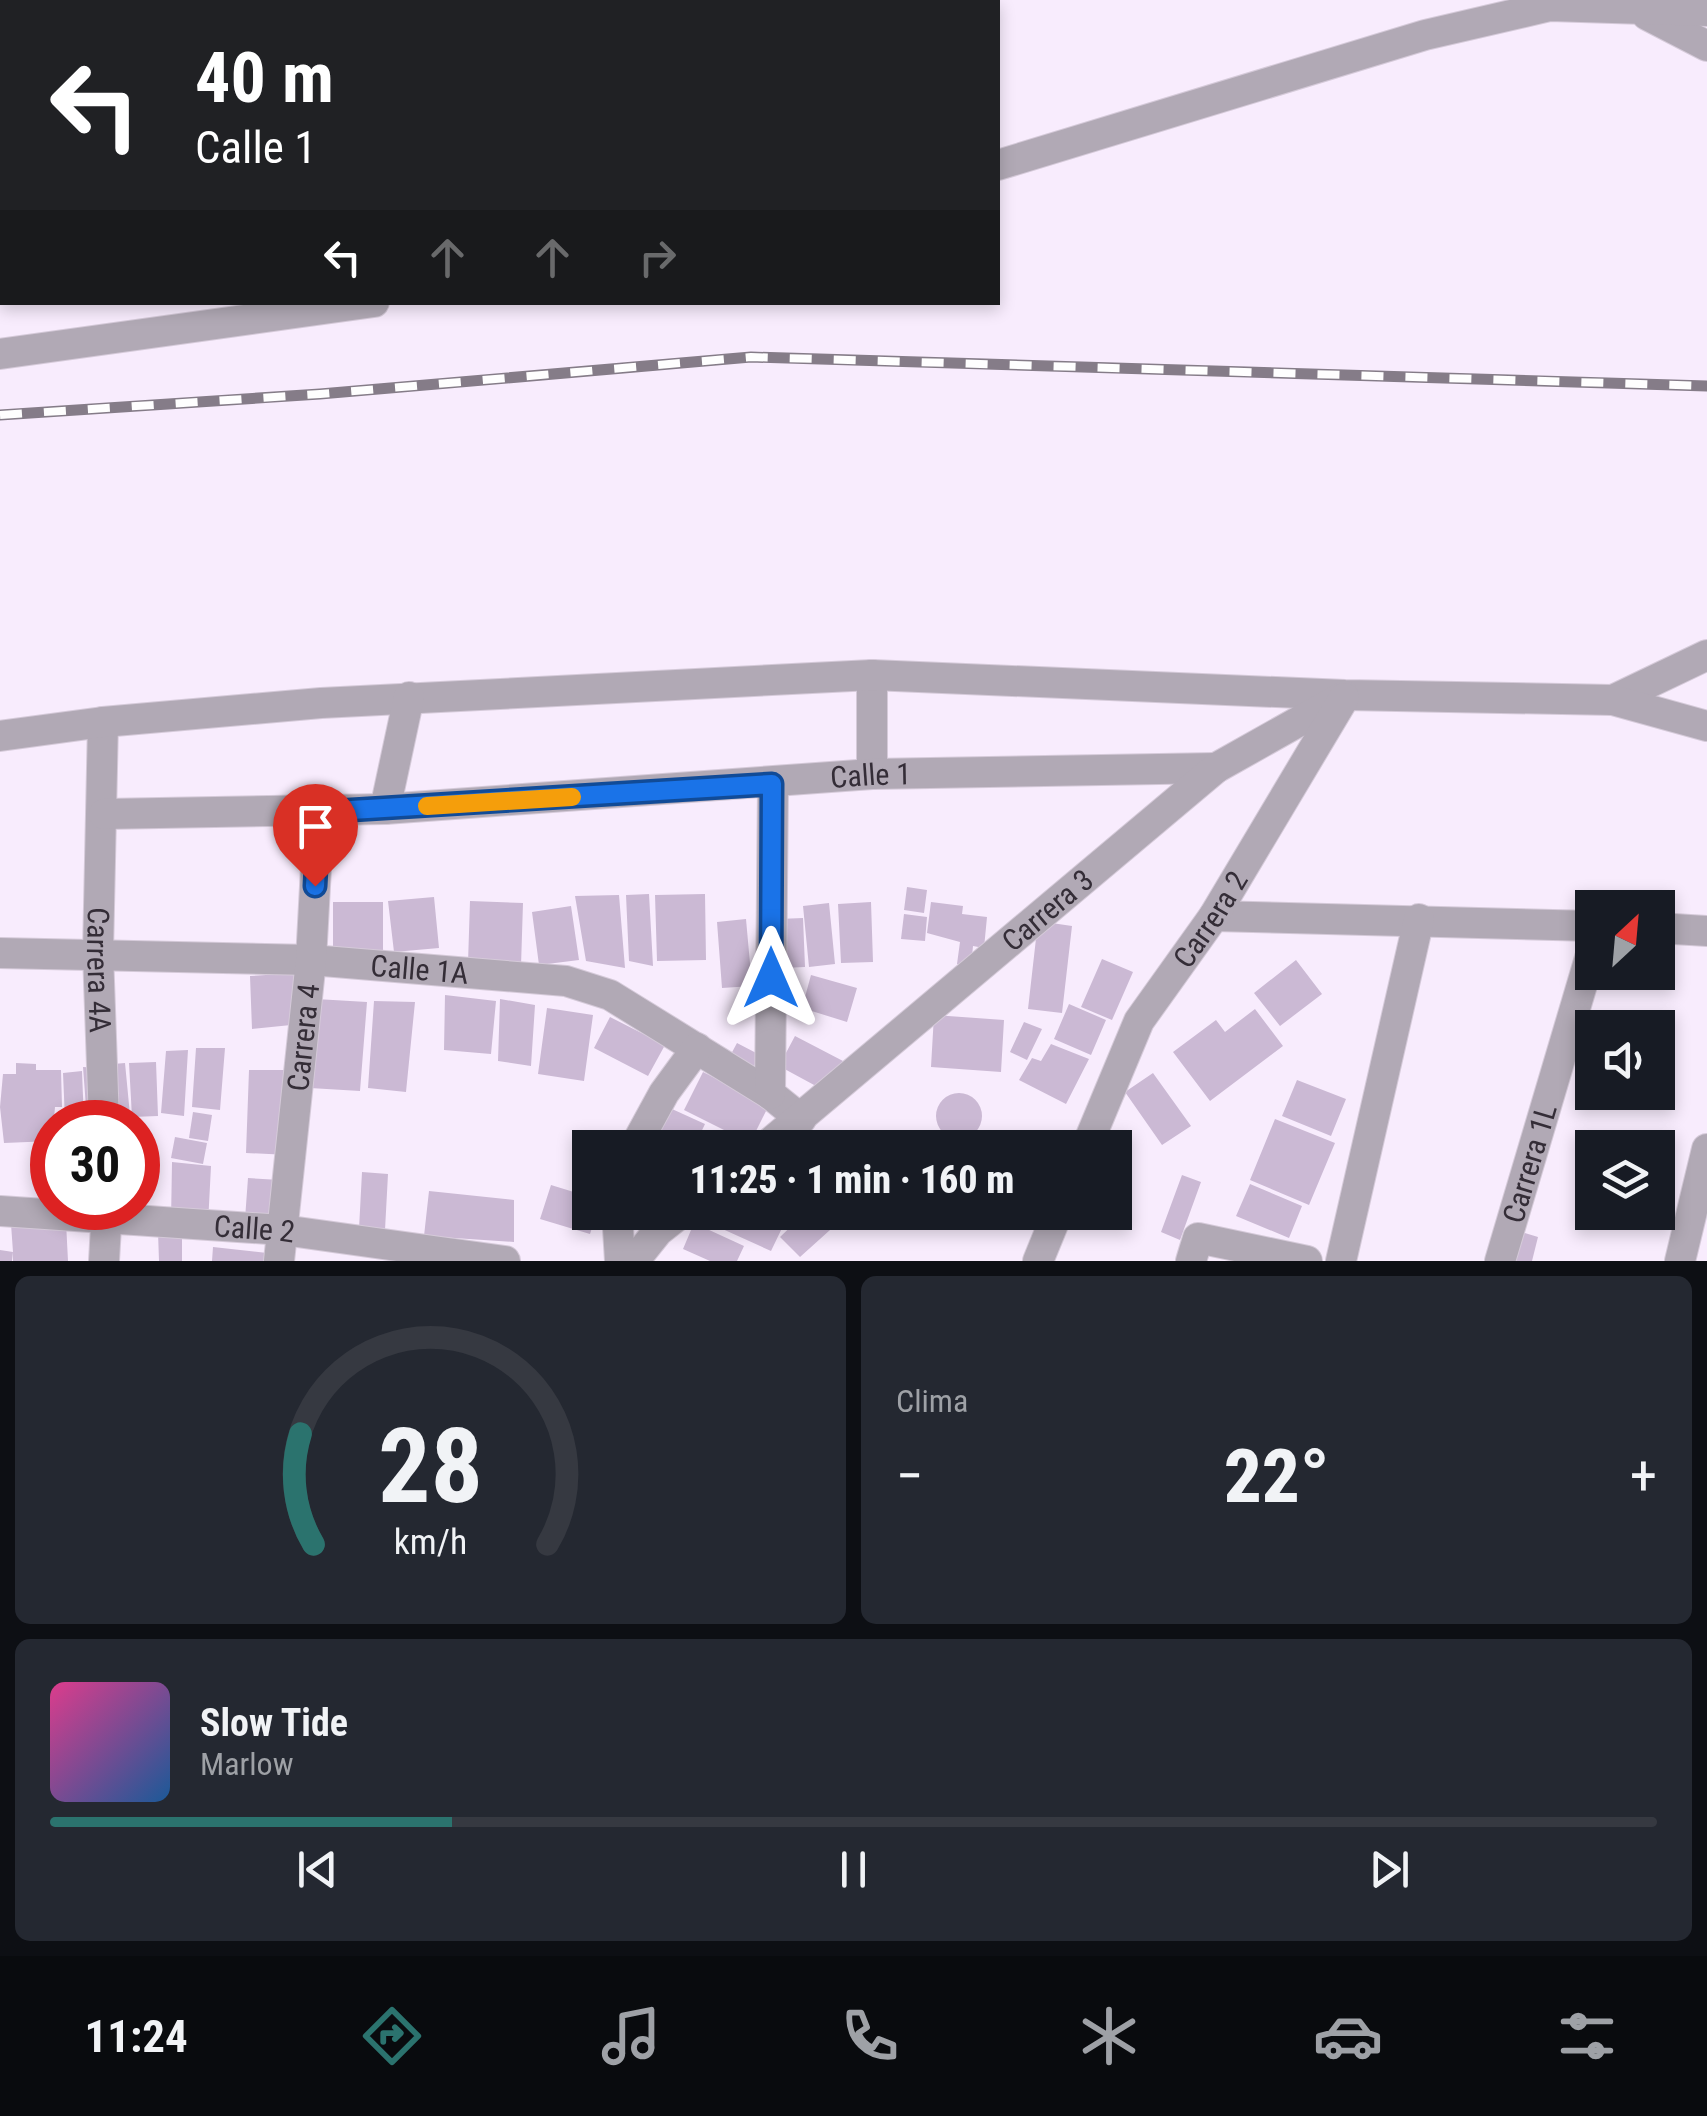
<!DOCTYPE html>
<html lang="es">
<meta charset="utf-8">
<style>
:root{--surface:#171b24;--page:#242831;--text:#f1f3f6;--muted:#9ea1a6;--line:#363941;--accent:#2b736e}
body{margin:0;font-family:"Roboto Condensed",sans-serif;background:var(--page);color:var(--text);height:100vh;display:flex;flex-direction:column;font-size:38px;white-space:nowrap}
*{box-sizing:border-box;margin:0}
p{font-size:32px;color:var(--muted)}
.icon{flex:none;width:55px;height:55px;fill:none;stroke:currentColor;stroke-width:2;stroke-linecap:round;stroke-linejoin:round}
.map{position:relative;height:1261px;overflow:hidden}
.sheet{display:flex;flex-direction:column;gap:15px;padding:15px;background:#0d0f14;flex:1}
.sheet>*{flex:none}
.guide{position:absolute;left:0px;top:0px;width:1000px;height:305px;box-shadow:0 5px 15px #0003;background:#202124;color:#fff;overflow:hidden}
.needle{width:65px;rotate:26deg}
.fabs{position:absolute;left:1575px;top:890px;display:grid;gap:20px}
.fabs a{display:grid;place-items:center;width:100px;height:100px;border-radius:0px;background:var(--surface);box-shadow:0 5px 15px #0003;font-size:50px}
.speed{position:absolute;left:30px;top:1100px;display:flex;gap:20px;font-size:50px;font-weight:700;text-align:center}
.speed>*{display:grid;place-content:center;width:130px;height:130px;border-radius:50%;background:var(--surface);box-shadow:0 5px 15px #0003;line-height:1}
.speed .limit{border:15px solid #d22;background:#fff;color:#111}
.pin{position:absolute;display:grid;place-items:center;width:85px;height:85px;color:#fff;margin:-102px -42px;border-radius:50% 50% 50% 0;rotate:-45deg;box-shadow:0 0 10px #0007}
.pin .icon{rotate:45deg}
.me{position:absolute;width:110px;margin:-55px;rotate:0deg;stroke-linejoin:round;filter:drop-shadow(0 0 8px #0008)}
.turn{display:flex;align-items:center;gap:35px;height:210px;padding:0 30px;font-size:45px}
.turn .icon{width:130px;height:130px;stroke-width:2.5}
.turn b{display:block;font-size:70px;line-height:85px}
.lanes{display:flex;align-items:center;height:95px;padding:0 30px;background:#0003;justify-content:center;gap:50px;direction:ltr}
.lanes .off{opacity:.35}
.big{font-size:75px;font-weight:800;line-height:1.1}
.sheet .tile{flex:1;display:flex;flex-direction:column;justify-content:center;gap:15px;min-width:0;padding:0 35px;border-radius:15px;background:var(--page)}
.sheet .dial{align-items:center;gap:0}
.dial svg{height:260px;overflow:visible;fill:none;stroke:var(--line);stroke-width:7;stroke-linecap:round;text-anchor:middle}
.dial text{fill:var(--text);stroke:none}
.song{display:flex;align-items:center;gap:30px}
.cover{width:120px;height:120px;border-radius:15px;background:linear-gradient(135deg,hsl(330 70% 55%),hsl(210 70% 35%))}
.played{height:10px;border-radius:5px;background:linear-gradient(90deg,var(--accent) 25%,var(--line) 25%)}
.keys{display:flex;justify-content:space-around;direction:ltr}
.heat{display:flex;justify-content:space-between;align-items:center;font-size:55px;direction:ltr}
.sheet .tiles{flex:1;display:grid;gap:15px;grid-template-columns:1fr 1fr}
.tile:last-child{grid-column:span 2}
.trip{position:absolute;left:572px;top:1130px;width:560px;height:100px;border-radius:0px;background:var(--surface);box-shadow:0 5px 15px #0003;font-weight:800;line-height:100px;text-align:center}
.tabs{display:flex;height:160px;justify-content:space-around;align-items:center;background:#090b0e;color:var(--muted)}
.tabs .icon{width:70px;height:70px}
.tabs .on{color:var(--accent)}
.tabs b{font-size:45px;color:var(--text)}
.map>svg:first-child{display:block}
.building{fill:#cbb9d4}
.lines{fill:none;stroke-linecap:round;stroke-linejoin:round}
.minor-casing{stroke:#d5cad9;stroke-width:32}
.minor{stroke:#b1a9b5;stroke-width:30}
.rail-casing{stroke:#857c88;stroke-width:11}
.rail{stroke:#fefefe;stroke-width:8;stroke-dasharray:22;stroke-linecap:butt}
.route-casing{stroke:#114b97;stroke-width:25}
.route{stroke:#1a73e8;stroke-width:18}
.slow{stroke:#f59e0b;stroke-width:18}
.labels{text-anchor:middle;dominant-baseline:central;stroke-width:8;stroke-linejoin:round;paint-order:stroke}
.street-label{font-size:30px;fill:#342d37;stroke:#fefefe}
</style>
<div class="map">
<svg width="1707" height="1261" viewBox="0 0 1707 1261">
<rect width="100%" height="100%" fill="#f8ecfd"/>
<!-- building -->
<path class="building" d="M907 887 927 890 924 913 904 910Z
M649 894 653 966 629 961 626 895Z
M705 894 706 960 657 961 655 895Z
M619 895 625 968 586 961 575 896Z
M434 897 439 948 394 952 388 901Z
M470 901 523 903 521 966 468 963Z
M333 902H383V958H333Z
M871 902 873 962 841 963 838 904Z
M931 902 963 906 962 914 987 917 984 948 973 946 971 966 957 964 960 942 927 933Z
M829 903 835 964 809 967 803 906Z
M571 906 579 960 539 965 532 912Z
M904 914 927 917 925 941 901 939Z
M803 918 805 967 782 968 779 919Z
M746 919 752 986 722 988 717 922Z
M1038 921 1072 926 1062 1013 1028 1009Z
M1102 959 1133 972 1112 1020 1081 1007Z
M1296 960 1322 994 1280 1026 1254 993Z
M298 973 301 1024 252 1029 250 976Z
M811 975 857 988 847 1022 802 1008Z
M445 995 496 1001 491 1054 444 1050Z
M316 999 367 1002 360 1091 310 1088Z
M500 999 535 1005 531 1066 498 1061Z
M374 1001 415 1002 406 1092 368 1088Z
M1069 1004 1106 1020 1091 1055 1054 1039Z
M547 1008 593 1015 584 1081 538 1074Z
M1255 1009 1283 1046 1210 1101 1173 1052 1216 1020 1225 1032Z
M934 1015 1004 1020 1001 1072 931 1067Z
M610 1017 665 1045 648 1076 594 1048Z
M1024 1022 1042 1029 1027 1060 1010 1052Z
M795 1036 843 1061 827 1092 779 1066Z
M737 1043 760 1055 753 1068 730 1056Z
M1051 1044 1089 1059 1066 1104 1019 1080 1032 1058 1041 1061Z
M196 1048H225L220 1110 192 1107Z
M188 1050 184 1116 161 1113 166 1051Z
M156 1062 158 1116 132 1117 129 1063Z
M16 1063 36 1064V1070H61L62 1107H55L52 1141 4 1143 0 1107 3 1074H16Z
M125 1063 130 1115 117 1116 113 1064Z
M83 1067 101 1068 103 1118 87 1120Z
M249 1070H294L289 1155 246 1153Z
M82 1071 84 1122 65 1120 63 1073Z
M703 1072 769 1105 750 1143 684 1110Z
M1153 1073 1191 1126 1162 1145 1125 1092Z
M1297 1080 1346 1099 1331 1136 1282 1116Z
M936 1116a23 23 0 1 1 46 0a23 23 0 1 1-46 0Z
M661 1104 705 1124 694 1147 651 1126Z
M193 1112 212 1115 208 1141 189 1138Z
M1275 1119 1335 1143 1309 1205 1250 1180Z
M175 1137 207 1143 203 1164 171 1158Z
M172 1162 211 1166 208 1224 171 1221Z
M362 1172 388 1174 385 1230 359 1229Z
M1182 1175 1201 1182 1180 1240 1161 1232Z
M248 1178 280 1180 277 1222 245 1219Z
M1250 1184 1302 1206 1289 1238 1236 1216Z
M551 1185 590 1197V1212H597L590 1234 540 1219Z
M429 1191 514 1200V1242L424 1236Z
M712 1212H761L784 1224 771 1251 707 1222Z
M806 1212H814L830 1230 800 1257 780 1237Z
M66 1222 68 1261H13V1252L12 1261H0V1250L13 1252 11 1224Z
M694 1223 744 1246 737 1261H710L683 1249Z
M1515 1230 1538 1237 1532 1261H1507Z
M182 1231V1261H159L158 1232Z
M213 1247 276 1254 275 1261H212Z"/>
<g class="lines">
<defs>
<g id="minor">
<path d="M1647 15 1707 46"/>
<path d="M998 165 1425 35 1550 6 1707 11"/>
<path d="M0 354 374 302"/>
<path d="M872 675V774"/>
<path d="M1613 700 1707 655"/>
<path id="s1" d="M103 722 98 953 104 1122"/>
<path d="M0 736 103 722 321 703 872 675 1345 695 1613 700 1707 726"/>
<path d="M385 809 409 697"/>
<path id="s2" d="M104 814 385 809 872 774 1216 768"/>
<path d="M1214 916 1592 926"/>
<path d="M1658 928 1707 931"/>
<path id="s3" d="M0 953 311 960 566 981 610 995 770 1094 801 1119"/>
<path d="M770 1094 773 784"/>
<path d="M634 1148 664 1093 697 1048"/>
<path id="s4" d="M764 1148 1216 768 1344 696"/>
<path id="s5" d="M1086 1148 1139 1021 1214 916 1344 698"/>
<path id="s6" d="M0 1211 283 1230 505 1261"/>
<path d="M617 1212 620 1261"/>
<path d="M104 1261 107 1208"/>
<path id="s7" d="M279 1261 311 960 319 812"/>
<path d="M634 1261 658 1231 682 1212"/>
<path d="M1038 1261 1058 1212"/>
<path d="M1191 1261 1198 1238 1307 1261"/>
<path d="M1341 1261 1419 919"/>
<path id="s8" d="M1500 1261 1592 951"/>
<path d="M1680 1261 1707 1149"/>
</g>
</defs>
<!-- minor casing -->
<use href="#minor" class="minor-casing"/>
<!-- minor -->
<use href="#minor" class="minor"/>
<defs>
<path id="rail" d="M0 415 320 394 751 357 1707 386"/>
</defs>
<!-- rail casing -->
<use href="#rail" class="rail-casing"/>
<!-- rail -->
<use href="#rail" class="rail"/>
</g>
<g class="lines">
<defs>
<path id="route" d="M315 886 319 812 772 784 771 978"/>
</defs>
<!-- route casing -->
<use href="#route" class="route-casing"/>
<!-- route -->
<use href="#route" class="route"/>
<!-- slow -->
<path class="slow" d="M427 806 572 797"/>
</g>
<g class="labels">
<!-- street labels -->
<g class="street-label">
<text stroke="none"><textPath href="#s2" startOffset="768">Calle 1</textPath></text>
<text stroke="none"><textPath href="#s4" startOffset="370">Carrera 3</textPath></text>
<text stroke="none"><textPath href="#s5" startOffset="262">Carrera 2</textPath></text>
<text stroke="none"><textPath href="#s1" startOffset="248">Carrera 4A</textPath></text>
<text stroke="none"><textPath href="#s3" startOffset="420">Calle 1A</textPath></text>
<text stroke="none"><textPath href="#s7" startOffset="225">Carrera 4</textPath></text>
<text stroke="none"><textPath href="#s8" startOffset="102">Carrera 1L</textPath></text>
<text stroke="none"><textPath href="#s6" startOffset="255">Calle 2</textPath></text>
</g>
</g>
</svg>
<div class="fabs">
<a><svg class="needle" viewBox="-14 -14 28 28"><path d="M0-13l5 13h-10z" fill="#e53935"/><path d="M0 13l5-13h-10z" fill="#9ea1a6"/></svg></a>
<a><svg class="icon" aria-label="sound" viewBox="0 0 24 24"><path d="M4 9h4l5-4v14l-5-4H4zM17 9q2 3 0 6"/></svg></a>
<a><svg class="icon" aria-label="layers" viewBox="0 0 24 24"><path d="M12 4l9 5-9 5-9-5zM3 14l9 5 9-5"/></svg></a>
</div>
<div class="speed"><div class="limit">30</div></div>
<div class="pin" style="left:315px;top:886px;background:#d93025"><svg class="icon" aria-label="arrive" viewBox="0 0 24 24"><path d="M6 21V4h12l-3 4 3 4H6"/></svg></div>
<svg class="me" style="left:771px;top:978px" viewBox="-20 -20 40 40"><path d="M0-17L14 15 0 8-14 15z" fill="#1a73e8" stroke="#fff" stroke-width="4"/></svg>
<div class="trip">11:25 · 1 min · 160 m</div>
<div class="guide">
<div class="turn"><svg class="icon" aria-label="left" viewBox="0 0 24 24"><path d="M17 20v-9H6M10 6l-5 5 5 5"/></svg><div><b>40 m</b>Calle 1</div></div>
<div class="lanes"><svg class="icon" aria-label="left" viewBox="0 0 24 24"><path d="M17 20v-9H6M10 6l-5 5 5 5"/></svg><svg class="icon off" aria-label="ahead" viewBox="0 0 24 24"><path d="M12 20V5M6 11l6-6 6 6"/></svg><svg class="icon off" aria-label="ahead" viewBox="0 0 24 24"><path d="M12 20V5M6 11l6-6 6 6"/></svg><svg class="icon off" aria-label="right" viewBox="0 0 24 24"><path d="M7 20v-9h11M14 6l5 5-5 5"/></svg></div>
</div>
</div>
<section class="sheet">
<div class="tiles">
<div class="tile dial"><svg viewBox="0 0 100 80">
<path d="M14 69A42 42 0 1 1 86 69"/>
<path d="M14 69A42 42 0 0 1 10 35" stroke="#2b736e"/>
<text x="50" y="56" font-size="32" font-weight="700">28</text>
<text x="50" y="72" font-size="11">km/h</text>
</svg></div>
<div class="tile"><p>Clima</p>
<div class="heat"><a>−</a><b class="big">22°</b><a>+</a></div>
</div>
<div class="tile">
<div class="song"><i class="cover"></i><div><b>Slow Tide</b><p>Marlow</p></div></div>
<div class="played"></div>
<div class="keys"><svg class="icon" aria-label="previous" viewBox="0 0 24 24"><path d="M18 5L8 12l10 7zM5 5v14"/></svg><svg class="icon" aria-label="pause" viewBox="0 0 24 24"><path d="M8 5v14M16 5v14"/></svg><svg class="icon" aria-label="next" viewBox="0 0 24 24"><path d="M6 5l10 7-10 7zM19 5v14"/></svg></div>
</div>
</div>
</section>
<nav class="tabs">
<b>11:24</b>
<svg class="icon on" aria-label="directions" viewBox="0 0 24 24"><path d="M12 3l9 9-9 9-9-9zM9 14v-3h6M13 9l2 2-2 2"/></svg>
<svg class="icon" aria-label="music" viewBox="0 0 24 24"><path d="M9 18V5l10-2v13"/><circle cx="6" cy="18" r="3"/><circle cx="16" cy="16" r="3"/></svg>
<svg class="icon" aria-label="phone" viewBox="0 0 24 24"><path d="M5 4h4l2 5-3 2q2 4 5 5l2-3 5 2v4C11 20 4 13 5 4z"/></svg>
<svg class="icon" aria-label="climate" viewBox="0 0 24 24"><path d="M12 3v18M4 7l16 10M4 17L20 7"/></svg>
<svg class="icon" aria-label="car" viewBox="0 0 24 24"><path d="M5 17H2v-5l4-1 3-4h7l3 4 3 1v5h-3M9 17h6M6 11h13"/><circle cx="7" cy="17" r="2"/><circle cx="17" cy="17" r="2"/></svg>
<svg class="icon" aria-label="filters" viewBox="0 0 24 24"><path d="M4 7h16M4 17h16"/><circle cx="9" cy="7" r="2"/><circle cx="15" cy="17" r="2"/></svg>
</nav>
